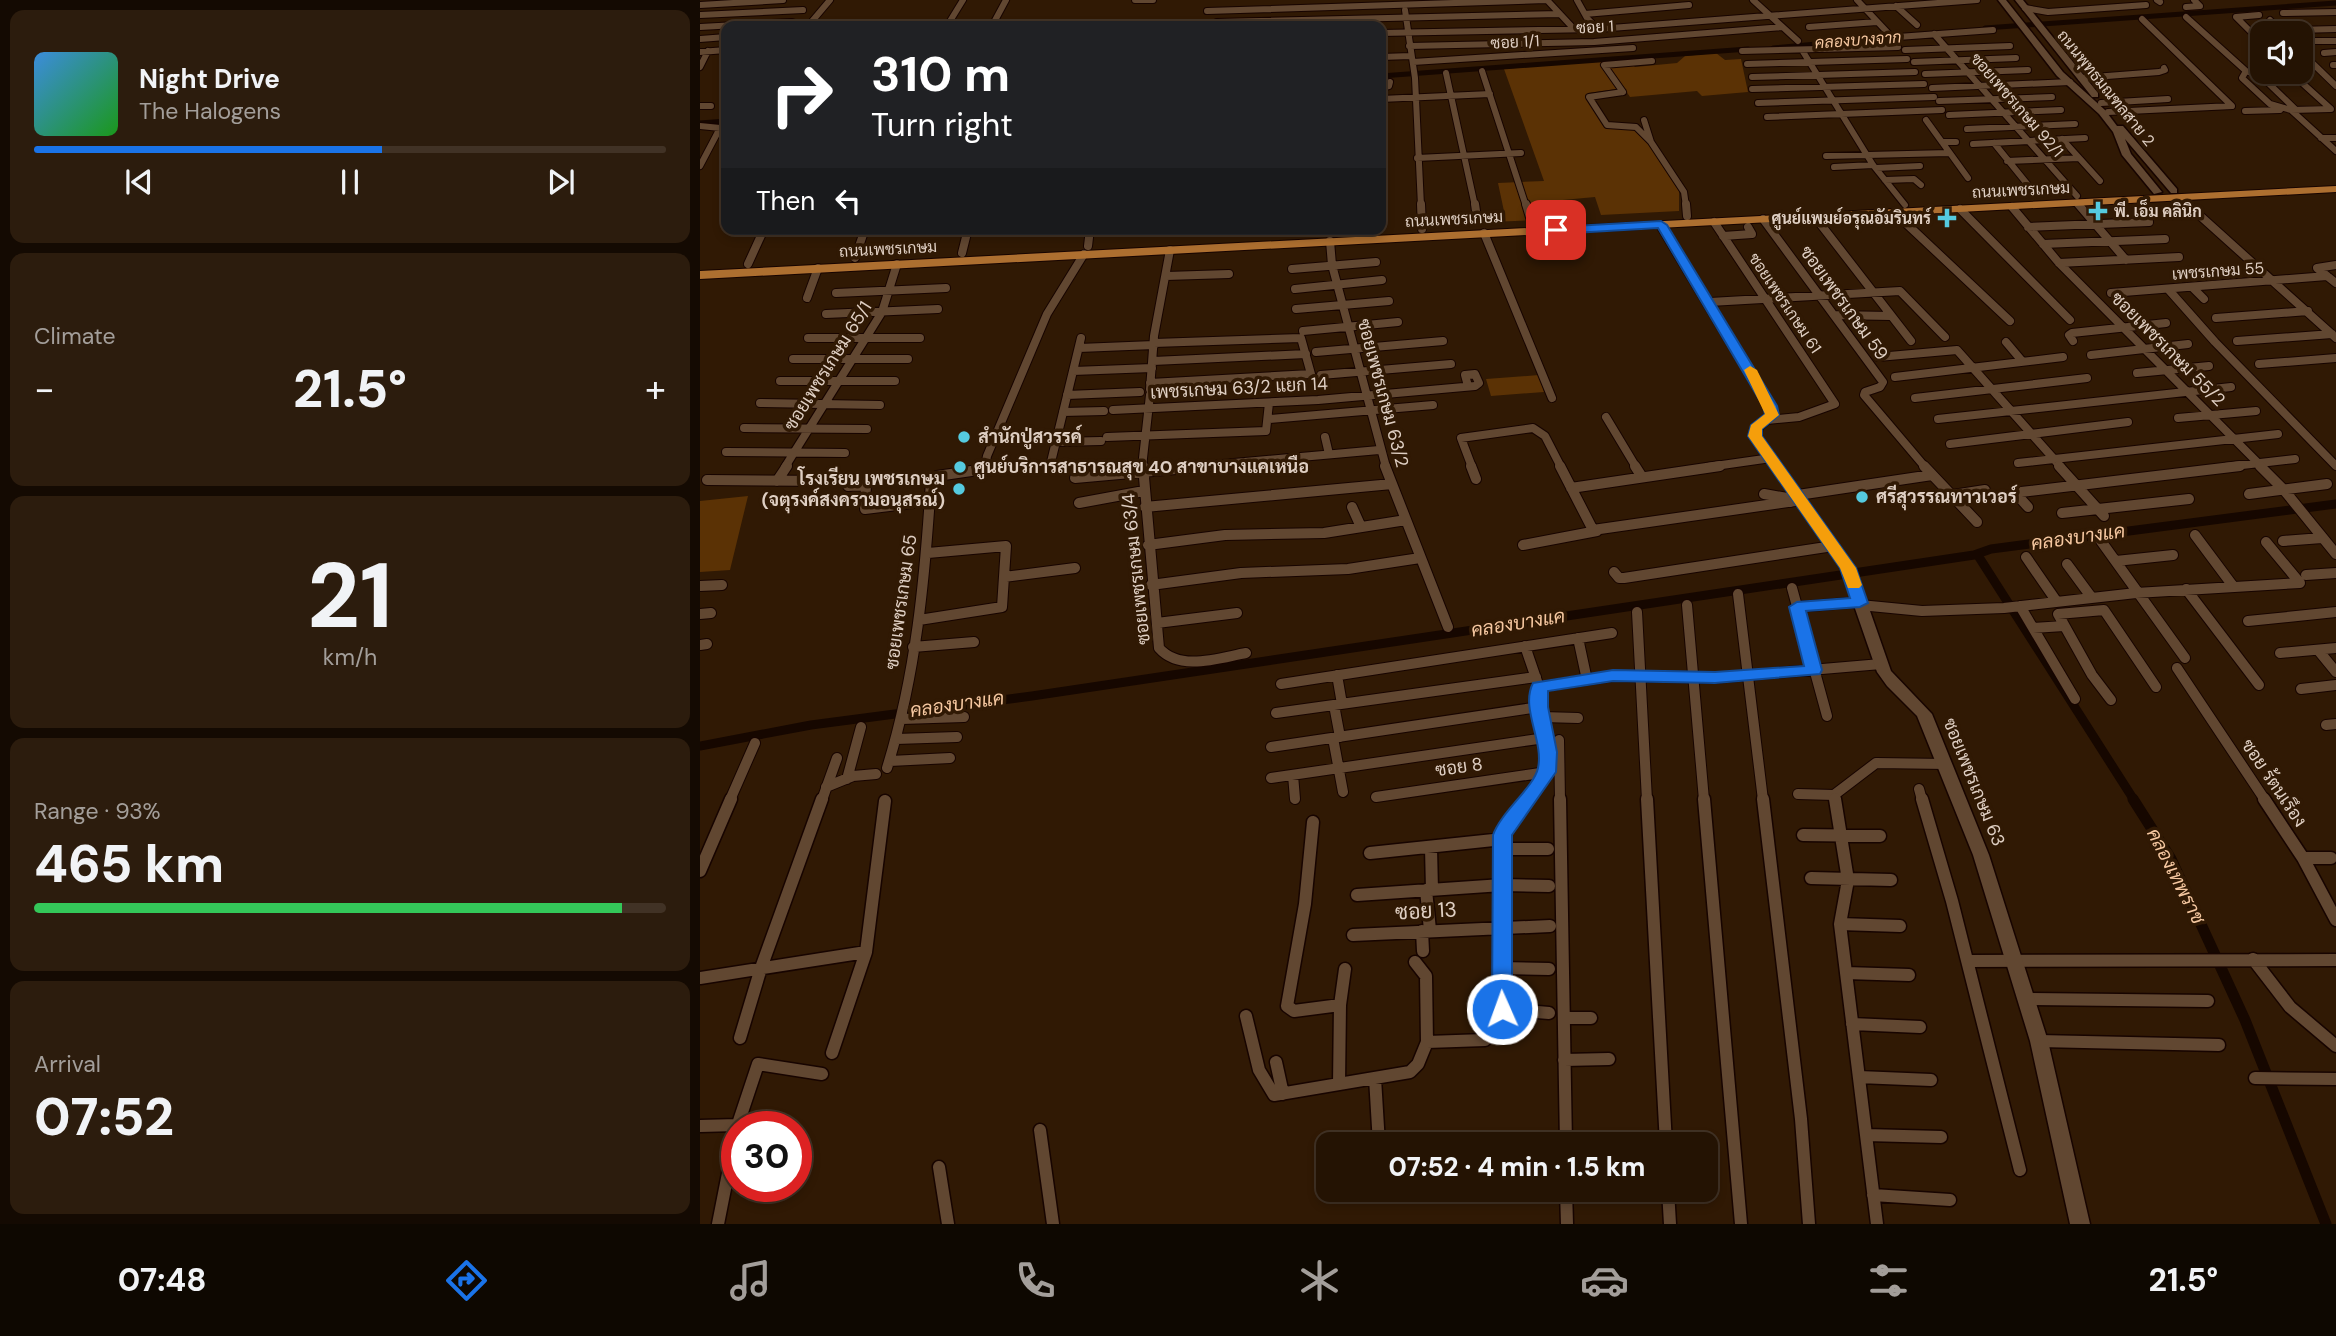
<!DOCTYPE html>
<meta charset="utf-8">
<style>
:root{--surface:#241303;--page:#2c1c0d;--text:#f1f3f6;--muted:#a39e9a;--line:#413225;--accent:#1a73e8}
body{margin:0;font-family:"DM Sans",Sarabun,sans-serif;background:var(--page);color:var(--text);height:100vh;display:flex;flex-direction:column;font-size:26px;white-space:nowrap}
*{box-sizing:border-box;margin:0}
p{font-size:23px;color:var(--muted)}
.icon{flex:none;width:38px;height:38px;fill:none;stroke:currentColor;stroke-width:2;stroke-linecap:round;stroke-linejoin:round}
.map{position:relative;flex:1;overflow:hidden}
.panel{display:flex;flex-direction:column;gap:10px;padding:10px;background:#140a02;width:700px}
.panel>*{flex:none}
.hud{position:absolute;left:21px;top:21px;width:665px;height:214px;border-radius:14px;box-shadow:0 4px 10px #0003,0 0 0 2px var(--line);background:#202124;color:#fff;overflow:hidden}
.controls{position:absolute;left:1550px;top:21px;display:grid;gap:14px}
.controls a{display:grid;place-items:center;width:63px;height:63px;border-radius:14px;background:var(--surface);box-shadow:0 4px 10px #0003,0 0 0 2px var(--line);font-size:35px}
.speed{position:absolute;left:21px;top:1111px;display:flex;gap:14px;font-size:35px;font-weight:700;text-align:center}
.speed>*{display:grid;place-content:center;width:91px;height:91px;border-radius:50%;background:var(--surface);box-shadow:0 4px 10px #0003,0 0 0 2px var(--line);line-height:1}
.speed .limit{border:10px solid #d22;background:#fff;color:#111}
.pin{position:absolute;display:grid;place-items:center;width:60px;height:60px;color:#fff;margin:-30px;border-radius:14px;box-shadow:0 4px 10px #0006}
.me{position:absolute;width:77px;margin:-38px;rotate:358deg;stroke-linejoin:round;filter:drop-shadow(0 0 5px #0008)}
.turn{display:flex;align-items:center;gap:24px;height:147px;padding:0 35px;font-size:32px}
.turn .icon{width:91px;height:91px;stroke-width:2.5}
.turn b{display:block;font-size:49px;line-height:60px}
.then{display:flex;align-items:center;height:66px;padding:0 35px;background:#0003;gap:14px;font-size:26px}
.big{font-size:52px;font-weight:800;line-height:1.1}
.panel .card{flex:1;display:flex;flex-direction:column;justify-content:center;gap:10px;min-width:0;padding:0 24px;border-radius:14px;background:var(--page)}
.panel .dial{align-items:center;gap:0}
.dial b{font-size:91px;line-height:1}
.song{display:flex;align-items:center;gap:21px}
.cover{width:84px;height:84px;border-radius:10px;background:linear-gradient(135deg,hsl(210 70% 55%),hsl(120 70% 35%))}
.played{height:7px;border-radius:4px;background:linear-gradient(90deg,var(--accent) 55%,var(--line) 55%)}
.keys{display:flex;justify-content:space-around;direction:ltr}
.heat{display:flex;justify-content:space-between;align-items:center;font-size:38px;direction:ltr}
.charge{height:10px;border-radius:5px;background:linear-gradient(90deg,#34c759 93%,var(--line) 0)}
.trip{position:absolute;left:616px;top:1132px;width:402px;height:70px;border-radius:14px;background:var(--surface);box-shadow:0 4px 10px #0003,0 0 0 2px var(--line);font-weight:800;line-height:70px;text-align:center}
.menu{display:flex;height:112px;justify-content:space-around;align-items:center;background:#0e0801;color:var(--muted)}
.menu .icon{width:49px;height:49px}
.menu .active{color:var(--accent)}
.menu b{font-size:32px;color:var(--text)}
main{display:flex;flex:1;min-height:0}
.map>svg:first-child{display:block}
.green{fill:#5b3205}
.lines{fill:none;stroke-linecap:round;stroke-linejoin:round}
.canal-far2{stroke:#160700;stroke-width:5}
.canal-far1{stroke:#160700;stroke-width:9}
.canal{stroke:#160700;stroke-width:11}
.street-far3-casing{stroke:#170400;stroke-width:8}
.street-far2-casing{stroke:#170400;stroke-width:10}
.street-far1-casing{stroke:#170400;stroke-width:12}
.street-casing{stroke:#170400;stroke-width:15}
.secondary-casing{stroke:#170400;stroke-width:3}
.primary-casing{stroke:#170400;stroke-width:2}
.street-far3{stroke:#614731;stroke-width:6}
.street-far2{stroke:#614731;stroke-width:8}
.street-far1{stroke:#614731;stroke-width:10}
.street{stroke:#614731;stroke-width:12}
.secondary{fill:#614731;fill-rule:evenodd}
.primary{fill:#ad6f30;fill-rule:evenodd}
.route{fill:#1a73e8;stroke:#114b97;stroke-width:2}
.slow{fill:#f59e0b}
.poi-dot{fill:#55cadf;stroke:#301904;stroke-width:2.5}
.labels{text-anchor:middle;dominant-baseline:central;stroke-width:7;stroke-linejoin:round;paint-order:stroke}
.far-street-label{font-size:16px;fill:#dfcfc3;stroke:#301904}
.far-water-label{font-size:16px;font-style:italic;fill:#f5c7a0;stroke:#301904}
.far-poi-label{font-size:16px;font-weight:bold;fill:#dfcfc3;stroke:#301904;text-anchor:start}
.street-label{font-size:18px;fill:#dfcfc3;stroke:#301904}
.poi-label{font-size:18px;font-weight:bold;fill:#dfcfc3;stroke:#301904;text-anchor:start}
.water-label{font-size:19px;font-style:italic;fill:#f5c7a0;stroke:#301904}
.near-street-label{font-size:21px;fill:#dfcfc3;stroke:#301904}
</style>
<main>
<section class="panel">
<div class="card">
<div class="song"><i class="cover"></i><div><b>Night Drive</b><p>The Halogens</p></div></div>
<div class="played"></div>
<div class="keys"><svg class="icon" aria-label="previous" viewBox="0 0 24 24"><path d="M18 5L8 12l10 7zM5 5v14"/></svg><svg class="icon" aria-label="pause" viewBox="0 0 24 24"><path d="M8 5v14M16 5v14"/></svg><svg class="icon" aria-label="next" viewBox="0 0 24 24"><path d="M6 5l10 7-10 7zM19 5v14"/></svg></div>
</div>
<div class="card"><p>Climate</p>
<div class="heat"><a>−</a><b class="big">21.5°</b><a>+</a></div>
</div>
<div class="card dial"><b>21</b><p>km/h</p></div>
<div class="card"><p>Range · 93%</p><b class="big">465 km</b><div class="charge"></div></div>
<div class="card"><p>Arrival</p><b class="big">07:52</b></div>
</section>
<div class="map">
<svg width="1636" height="1224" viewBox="0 0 1636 1224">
<rect width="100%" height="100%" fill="#301904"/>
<!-- green -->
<path class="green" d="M1016 53 1025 60 1041 59 1048 92 1002 96 997 91 930 97 924 88 888 93 887 97 906 129 932 128 948 143 979 191V211L901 215 895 197 852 201 856 213 833 215 834 220 770 223 768 217 805 216 798 183 844 181 804 69 926 59 935 67 977 63 985 56Z
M839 375 844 392 791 396 786 379Z
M48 496 30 570 0 572V501Z"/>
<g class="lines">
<!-- canal-far2 -->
<path class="canal-far2" d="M1285 28 1636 3
M1073 48 1205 36
M681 76 1048 49
M0 123 26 121"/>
<!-- canal-far1 -->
<path class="canal-far1" d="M1277 554 1434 800
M0 746 111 725 332 696 1274 555 1291 549 1636 504"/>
<!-- canal -->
<path class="canal" d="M1433 799 1471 859 1545 1020 1626 1224"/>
<defs>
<path id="street-far3" d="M435 0H453
M847 0 874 29
M877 0 887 18 900 31
M1053 0 1098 41
M1157 0 1188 33
M1457 0 1460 2
M0 5 83 0
M1196 6 1217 25
M1486 7 1500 6 1494 0
M1325 8 1348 12 1446 5
M705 10 715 78 721 206
M507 11 846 0
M1583 13 1636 12
M885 14 989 5
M0 15 103 10
M1559 15 1536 17 1563 44
M1486 17 1546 71 1542 78 1570 104 1591 110 1636 151
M1570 20 1583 33
M517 22 860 14
M108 26 130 0
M247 26 263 0
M292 26 306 0
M0 27 92 22 95 23 93 26
M1109 27 1177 22
M1596 30 1636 29
M681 33 898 29 1277 0
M1234 34 1377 196
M1198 37 1293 30
M0 39 26 37
M1613 41H1636
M709 46 894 42 1082 27
M1102 50 1173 165 1205 205
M1205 50 1310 46
M1042 51 1198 47
M0 52 26 50
M1601 52 1636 86
M1624 53 1636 52
M681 57 711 56
M713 62 933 48
M1214 62 1316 58
M1047 64 1207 59
M1633 65H1636
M0 67 8 51
M782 71 826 206
M1546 71 1562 77 1594 108 1591 110 1631 109 1600 81
M746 73 775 206
M1225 74 1328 70
M1052 77 1215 72
M1381 78 1459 72 1465 70 1464 68
M1568 82 1600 81 1590 72
M681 88 689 86 690 82
M1232 88 1370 82
M1052 89 1224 84
M923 92 889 97 907 125 936 127 951 142
M923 92 904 65 952 61
M681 99 790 94
M1239 101 1352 97
M1058 103 1234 97
M1401 103 1468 99
M0 106H11
M1545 111 1580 110
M1408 112 1532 106 1442 19
M1249 115 1361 110
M1067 117 1242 110
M944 120 951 142 984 192 986 206
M1226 120 1268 178
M0 126 20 128 0 166
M1267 129 1375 124
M1621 138H1636
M1362 139 1400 181
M1242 142H1256
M1294 143 1328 185
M1273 144 1385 138
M1126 156 1249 153
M717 158 821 153
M1307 161 1379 158
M1134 167 1173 165
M1176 168 1220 166
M1185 180 1214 179 1221 185
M1480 198 1489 206
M1377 203 1380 206"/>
<path id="street-far2" d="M721 204 722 229
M775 204 776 211
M826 204 832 224
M986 204 987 216
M1378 204 1426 260
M1487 204 1636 338
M1312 207 1359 263 1562 467
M1260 209 1370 320
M1195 213 1310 321
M1115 217 1211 341
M1063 219 1183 382 1180 387 1165 392 1164 395 1225 467
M1014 222 1135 404 1099 417 1067 420
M1328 227 1449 222
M856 230 859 239 874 246 877 253
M784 233 852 398
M1023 236 1052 234 1048 227
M630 241 632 265 686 467
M1343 244 1465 239
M388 246 390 229
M262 253 268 229
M155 258 165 229
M1359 263 1479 257
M48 264 64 229
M1636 265 1617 268 1636 283
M592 269 676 262
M466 276 529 274
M1492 287 1504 299
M595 289 682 280
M1468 289 1515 342 1636 466
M136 293 246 288
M1411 293 1627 276
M107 298 118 268
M1010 302 1200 291 1245 337
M596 309 689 301
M126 314 238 309
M1134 315 1191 316
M1516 318 1608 311
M603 331 698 322
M108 338H220
M1373 341 1369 335 1372 333 1466 323
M1537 341 1632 334
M1306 342 1322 361
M379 348 454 345
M616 352 743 341
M1391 355 1488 344
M1178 357 1257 350 1361 467
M93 359H208
M453 361 606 354
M1559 364 1636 358
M373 371 452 368
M1437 373 1509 366
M621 375 751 364
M1195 377 1363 357
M80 381H195
M450 383 611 374 601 338 454 343
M450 389 454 336 470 250
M367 395 440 392
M1215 398 1387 378
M60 403 180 405
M413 410 618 400 775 386 779 383 775 374 765 375 768 386
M363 412 404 411
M906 417 936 467
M1478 418 1556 411
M569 419 733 405
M1238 419 1531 387
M44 428 167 429
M407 437 566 431 569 403
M625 437 629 454
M356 442 401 441
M1250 444 1428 422
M26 452 145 453
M351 462 381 338
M1318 463 1578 434
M85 467 182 312 197 264
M285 467 287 456 347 314 384 254
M442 467 450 395
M490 467 679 450
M772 467 761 438 833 428 845 436 861 467
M1008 467 1071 458
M1525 467 1595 459"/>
<path id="street-far1" d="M443 466 459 648C480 672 519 658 546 653
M685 466 748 627
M771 466 776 479
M860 466 893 530 1102 500
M935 466 942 477
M1224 466 1277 522
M1359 466 1404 516
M1560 466 1584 490 1636 554
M375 478 509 466
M7 480 132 481
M77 481 87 466
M148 486 166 485 165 509 230 501
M871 488 1020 466
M1064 494 1087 498 1091 502
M1549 494 1627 484
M1098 495 1232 475
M1253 495 1285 490
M379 503 444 491
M445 507 692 484
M652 507 661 527
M1328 507 1319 497 1321 492 1540 466
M1362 513 1489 499
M1495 535 1533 586
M1401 541 1485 658
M1583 541 1622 538
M448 545 525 535 624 533 706 520
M823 545 897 531
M1326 557 1357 602
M1416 561 1473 555
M1367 564 1392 598
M914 572 919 578H924L1133 546
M1606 575 1636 573
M304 577 375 568
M451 585 541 573 648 569 720 558
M0 586 22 585
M1092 588 1127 716
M1486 589 1559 685
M1038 594 1063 800
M987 605 1004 800
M1160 605 1222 611 1304 608 1436 593 1600 583 1566 542
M1320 606 1375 699
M1097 607 1160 602
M937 612 947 800
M0 614 11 613
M219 620 302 607 306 546 228 553
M1548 621 1636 612
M457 623 537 613
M1333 628 1364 626
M878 638 887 680
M0 645 7 644
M825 646 839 687V707L848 752 847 772 825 800
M213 647 274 642
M1618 650 1636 672
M1580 653 1636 648
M1477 668 1565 800
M637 675 642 704
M581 684 912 633
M839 687 913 676 1015 678 1181 664
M1601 689 1636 685
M1411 700 1392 675 1358 614 1404 610 1456 687
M634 705 640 737
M576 713 836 677
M842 717 878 718
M202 719 264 717
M1626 725 1636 724
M633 738 643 792
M196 739 257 737
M859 740 860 800
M571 747 839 707
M190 761 250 758
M187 768C216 675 225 578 231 481L237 476 285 469 286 466
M593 775 595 799
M571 778 845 738
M147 779 161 727
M126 787 153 776 176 774
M1219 789 1222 800
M1098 794 1134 795 1176 763 1246 764
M1134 795 1135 800
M676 797 847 772
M30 800 55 743
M122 800 137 758"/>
<path id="street" d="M827 799 805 827 803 835 802 1009 849 1013
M860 799 866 1144
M947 799 966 1144
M1004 799 1041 1224
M1063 799 1101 1119 1109 1224
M1135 799 1148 880 1140 924 1177 1224
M1222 799 1252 901 1320 1170
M1564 799 1603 858 1636 920
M613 822 605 904 587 1006 594 1011 640 1005
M1103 835 1180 836
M731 848 732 890
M802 849H848
M670 853 803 839
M1603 858H1631
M0 871 31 799
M1111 878 1191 880
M726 890 730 930
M657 895 802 885 849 886
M1140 924 1200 926
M722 931 723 951
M653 935 850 926
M1553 959 1590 1007 1636 1046
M1268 961 1636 960
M800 968 849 969
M1146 973 1209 975
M0 978 166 952
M1327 999 1508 1001
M546 1016 559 1070 574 1095 710 1072 718 1064 727 1042 726 976 715 962
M864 1018H891
M1152 1024 1220 1027
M40 1038 61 968 122 799
M1339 1041 1519 1045
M727 1042 785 1040
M132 1053 166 952 185 801
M864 1060 909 1059
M576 1062 583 1094
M1159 1077 1231 1080
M675 1078 679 1144
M1555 1078 1636 1079
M639 1084 640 1005 645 969
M0 1126 37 1125
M37 1127 58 1064 122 1074
M340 1130 353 1224
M1166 1135 1241 1137
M831 1144 866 1143
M239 1167 248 1224
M866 1190 867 1224
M968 1190 970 1224
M1173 1195 1250 1200
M18 1224 37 1128"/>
<path id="secondary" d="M1298 0H1306L1363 72 1405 110 1417 126H1423L1477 189V193H1471L1425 139 1431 154 1462 192 1454 194 1422 155 1413 132 1399 114 1357 76Z
M1315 0H1323L1398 93V97H1392Z
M961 222 966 225 1076 406 1078 415 1062 429 1061 436 1155 568 1191 671 1232 714 1289 855 1348 1041 1390 1224H1370L1330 1041 1273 855 1217 716 1187 686 1177 672 1141 568 1049 436 1052 425 1066 414 1064 406 956 225Z"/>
<path id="primary" d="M1636 186V192L0 279V271Z"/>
</defs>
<!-- street-far3 casing -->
<use href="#street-far3" class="street-far3-casing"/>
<!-- street-far2 casing -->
<use href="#street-far2" class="street-far2-casing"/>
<!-- street-far1 casing -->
<use href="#street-far1" class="street-far1-casing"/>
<!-- street casing -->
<use href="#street" class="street-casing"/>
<!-- secondary casing -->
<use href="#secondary" class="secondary-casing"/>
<!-- primary casing -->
<use href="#primary" class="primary-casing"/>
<!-- street-far3 -->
<use href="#street-far3" class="street-far3"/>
<!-- street-far2 -->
<use href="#street-far2" class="street-far2"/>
<!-- street-far1 -->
<use href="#street-far1" class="street-far1"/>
<!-- street -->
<use href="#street" class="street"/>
<!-- secondary -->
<use href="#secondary" class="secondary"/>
<!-- primary -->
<use href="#primary" class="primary"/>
</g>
<!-- route -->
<path class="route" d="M961 221 967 225 1077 406 1079 415 1062 429V436L1156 568 1168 603 1160 607 1106 611 1122 670 1120 674 1015 683 913 681 848 691V707L857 752 856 772 812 835V1009L809 1014 802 1017 795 1014 792 1009 793 835C801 812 834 787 838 768 844 741 820 708 833 683L913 670 1015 672 1104 666 1089 607 1097 602 1150 598 1140 568 1048 436 1051 425 1065 414 1063 406 958 228 856 234 850 230 856 227Z"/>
<!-- slow -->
<path class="slow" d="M1050 366 1057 370 1079 415 1062 429V436L1156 568 1162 585 1159 588H1148L1140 568 1048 436 1051 425 1065 414 1044 370Z"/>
<!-- markers -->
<g class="poi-dot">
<path d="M1394.5 200.5h7v7h7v7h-7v7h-7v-7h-7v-7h7z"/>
<path d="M1243.5 207.5h7v7h7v7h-7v7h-7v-7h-7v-7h7z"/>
<circle cx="264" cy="437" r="7"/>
<circle cx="260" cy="467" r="7"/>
<circle cx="259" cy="489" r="7"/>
<circle cx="1162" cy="497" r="7"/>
</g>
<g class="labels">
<!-- far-street labels -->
<g class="far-street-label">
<text transform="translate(895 27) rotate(-3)">ซอย 1</text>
<text transform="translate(815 42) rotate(-3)">ซอย 1/1</text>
<text transform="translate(1406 88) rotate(51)">ถนนพุทธมณฑลสาย 2</text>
<text transform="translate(1317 105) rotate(49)">ซอยเพชรเกษม 92/1</text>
<text transform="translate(1321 190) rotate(-3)">ถนนเพชรเกษม</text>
<text transform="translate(754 219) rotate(-3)">ถนนเพชรเกษม</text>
<text transform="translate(188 249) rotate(-3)">ถนนเพชรเกษม</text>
<text transform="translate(1518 271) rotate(-4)">เพชรเกษม 55</text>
<text transform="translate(1085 303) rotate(56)">ซอยเพชรเกษม 61</text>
</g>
<!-- far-water labels -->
<g class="far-water-label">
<text transform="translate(1158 40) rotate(-4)">คลองบางจาก</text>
</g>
<!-- far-poi labels -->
<g class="far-poi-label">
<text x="1414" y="211">พี. เอ็ม คลินิก</text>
<text x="1231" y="218" text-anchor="end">ศูนย์แพมย์อรุณอัมรินทร์</text>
</g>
<!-- street labels -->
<g class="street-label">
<text transform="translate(1144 303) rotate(54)">ซอยเพชรเกษม 59</text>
<text transform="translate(1468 349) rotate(45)">ซอยเพชรเกษม 55/2</text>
<text transform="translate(128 366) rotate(-58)">ซอยเพชรเกษม 65/1</text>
<text transform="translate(539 388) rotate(-3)">เพชรเกษม 63/2 แยก 14</text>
<text transform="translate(683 393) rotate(75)">ซอยเพชรเกษม 63/2</text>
<text transform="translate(436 569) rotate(-96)">ซอยเพชรเกษม 63/4</text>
<text transform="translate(201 602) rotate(-82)">ซอยเพชรเกษม 65</text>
<text transform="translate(759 767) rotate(-8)">ซอย 8</text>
<text transform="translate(1274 782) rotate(68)">ซอยเพชรเกษม 63</text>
<text transform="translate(1574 783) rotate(56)">ซอย ร้ตนเรึอง</text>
</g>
<!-- poi labels -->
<g class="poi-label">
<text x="278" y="437">สำนักปู่สวรรค์</text>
<text x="274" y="467">ศูนย์บริการสาธารณสุข 40 สาขาบางแคเหนือ</text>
<text x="245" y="479" text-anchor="end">โรงเรียน เพชรเกษม<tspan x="245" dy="21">(จตุรงค์สงครามอนุสรณ์)</tspan></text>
<text x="1176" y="497">ศรีสุวรรณทาวเวอร์</text>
</g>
<!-- water labels -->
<g class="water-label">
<text transform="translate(1378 537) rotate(-8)">คลองบางแค</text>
<text transform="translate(818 623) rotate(-9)">คลองบางแค</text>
<text transform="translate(257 704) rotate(-8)">คลองบางแค</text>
<text transform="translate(1476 876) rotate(63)">คลองเทพราช</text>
</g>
<!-- near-street labels -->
<g class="near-street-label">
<text transform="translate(726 911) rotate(-3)">ซอย 13</text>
</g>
</g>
</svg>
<div class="controls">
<a><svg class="icon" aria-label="sound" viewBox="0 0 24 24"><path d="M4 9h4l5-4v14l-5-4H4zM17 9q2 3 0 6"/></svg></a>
</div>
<div class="speed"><div class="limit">30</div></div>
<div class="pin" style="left:856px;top:230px;background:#d93025"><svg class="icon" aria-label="arrive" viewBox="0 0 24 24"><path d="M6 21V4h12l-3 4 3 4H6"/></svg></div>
<svg class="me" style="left:802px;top:1009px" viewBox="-20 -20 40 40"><circle r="17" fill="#1a73e8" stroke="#fff" stroke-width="3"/><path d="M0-11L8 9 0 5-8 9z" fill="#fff"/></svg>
<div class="trip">07:52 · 4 min · 1.5 km</div>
<div class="hud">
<div class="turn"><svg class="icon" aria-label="right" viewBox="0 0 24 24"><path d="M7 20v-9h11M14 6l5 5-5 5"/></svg><div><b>310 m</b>Turn right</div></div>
<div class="then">Then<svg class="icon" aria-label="left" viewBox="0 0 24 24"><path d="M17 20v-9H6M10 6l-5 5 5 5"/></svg></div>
</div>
</div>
</main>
<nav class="menu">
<b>07:48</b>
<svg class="icon active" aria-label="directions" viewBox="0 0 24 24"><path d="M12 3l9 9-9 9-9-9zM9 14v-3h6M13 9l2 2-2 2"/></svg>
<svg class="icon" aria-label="music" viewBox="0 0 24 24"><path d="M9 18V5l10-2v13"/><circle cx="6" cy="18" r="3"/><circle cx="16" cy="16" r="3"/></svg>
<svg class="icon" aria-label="phone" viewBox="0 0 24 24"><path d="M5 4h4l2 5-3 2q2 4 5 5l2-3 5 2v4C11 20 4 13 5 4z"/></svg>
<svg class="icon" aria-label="climate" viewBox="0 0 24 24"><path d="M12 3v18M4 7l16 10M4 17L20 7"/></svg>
<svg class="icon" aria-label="car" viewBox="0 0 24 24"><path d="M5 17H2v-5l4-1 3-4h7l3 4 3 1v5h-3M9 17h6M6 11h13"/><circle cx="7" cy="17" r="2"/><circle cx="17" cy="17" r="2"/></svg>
<svg class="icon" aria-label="filters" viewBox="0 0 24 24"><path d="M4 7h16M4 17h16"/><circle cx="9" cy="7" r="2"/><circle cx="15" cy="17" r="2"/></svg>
<b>21.5°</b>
</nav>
